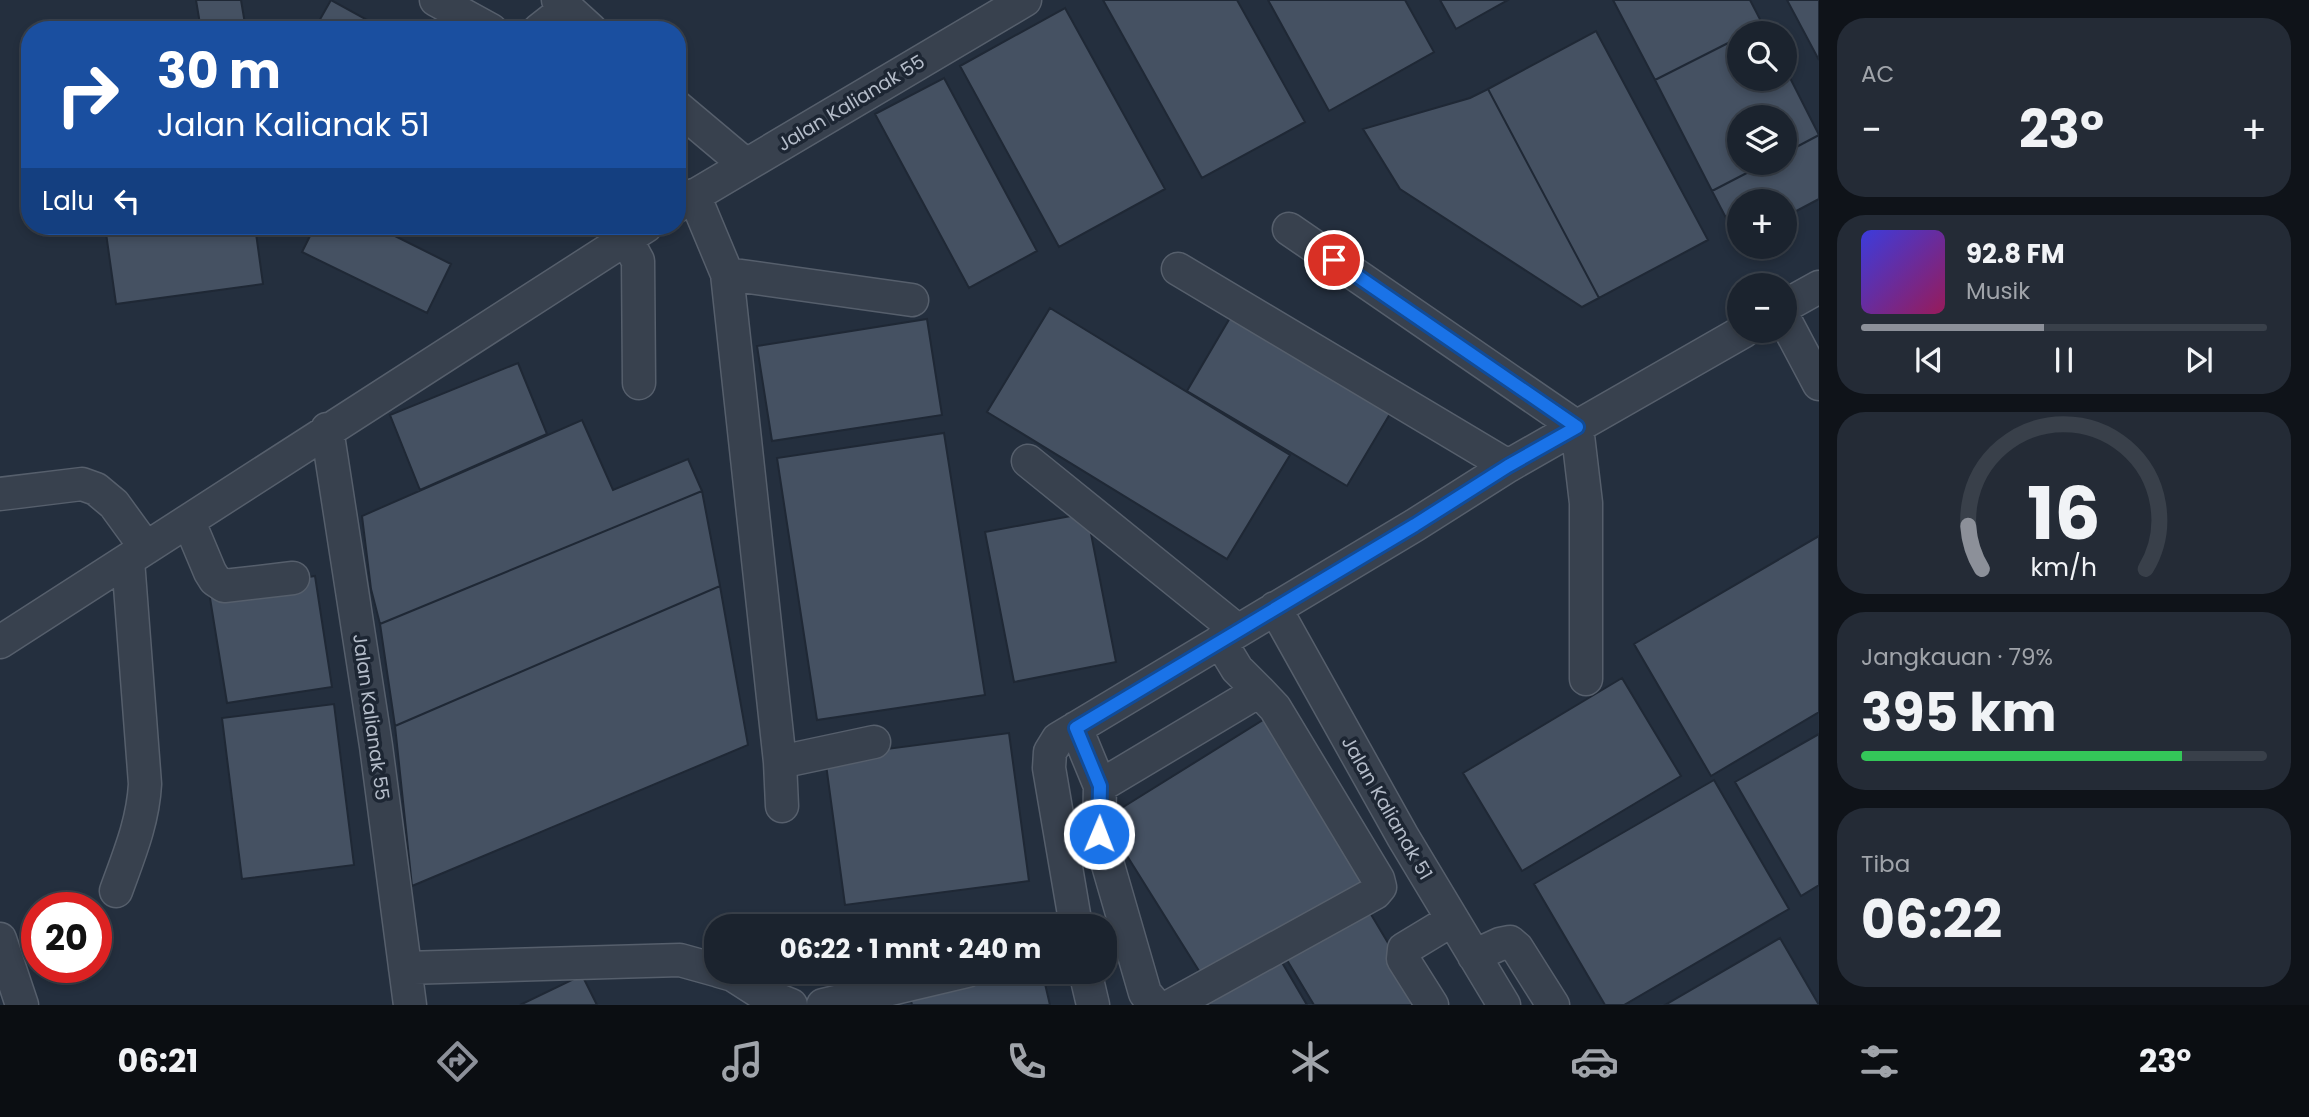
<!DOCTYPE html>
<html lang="id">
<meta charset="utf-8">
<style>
:root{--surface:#1b232e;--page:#242b36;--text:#f1f3f6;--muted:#a0a4aa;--line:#39404a;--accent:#8c9099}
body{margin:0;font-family:Poppins,sans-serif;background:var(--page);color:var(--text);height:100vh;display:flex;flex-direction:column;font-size:26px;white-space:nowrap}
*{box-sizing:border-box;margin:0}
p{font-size:23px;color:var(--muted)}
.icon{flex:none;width:38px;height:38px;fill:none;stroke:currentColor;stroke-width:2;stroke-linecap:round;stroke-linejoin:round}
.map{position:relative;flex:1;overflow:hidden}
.side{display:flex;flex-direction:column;gap:18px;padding:18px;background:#0f1319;width:490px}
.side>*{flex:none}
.guide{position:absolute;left:21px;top:21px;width:665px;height:214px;border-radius:28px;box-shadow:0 4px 10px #0003,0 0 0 2px var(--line);background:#1a4fa0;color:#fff;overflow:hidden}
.fabs{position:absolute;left:1727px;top:21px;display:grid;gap:14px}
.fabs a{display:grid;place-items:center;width:70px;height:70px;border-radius:50%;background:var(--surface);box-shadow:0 4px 10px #0003,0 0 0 2px var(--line);font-size:35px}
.speed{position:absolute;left:21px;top:892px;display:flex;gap:14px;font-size:35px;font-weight:700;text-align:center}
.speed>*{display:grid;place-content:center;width:91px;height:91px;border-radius:50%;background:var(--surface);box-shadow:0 4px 10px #0003,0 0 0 2px var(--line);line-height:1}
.speed .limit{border:10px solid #d22;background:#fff;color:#111}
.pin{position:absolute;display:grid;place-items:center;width:60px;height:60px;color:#fff;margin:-30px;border:4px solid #fff;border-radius:50%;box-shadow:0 2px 7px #0007}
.me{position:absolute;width:77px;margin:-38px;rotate:1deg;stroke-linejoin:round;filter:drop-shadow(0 0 5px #0008)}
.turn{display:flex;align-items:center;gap:24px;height:147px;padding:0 21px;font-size:32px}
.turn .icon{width:91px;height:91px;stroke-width:2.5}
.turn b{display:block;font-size:49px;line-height:60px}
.then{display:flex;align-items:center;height:66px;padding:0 21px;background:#0003;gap:14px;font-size:26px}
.big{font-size:52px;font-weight:700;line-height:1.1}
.side .tile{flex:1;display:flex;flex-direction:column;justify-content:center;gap:10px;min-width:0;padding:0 24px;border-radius:28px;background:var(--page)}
.side .dial{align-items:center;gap:0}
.dial svg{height:182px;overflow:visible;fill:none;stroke:var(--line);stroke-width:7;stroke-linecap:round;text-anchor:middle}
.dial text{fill:var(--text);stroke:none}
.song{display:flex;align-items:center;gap:21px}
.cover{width:84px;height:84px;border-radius:10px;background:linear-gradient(135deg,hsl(240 70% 55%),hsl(330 70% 35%))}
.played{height:7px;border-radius:4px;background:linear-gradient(90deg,var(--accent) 45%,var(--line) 45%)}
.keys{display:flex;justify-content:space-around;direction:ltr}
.heat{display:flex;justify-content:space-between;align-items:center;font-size:38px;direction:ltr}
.charge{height:10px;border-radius:5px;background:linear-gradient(90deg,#34c759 79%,var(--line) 0)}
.trip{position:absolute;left:704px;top:914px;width:413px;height:70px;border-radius:28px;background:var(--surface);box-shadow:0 4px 10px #0003,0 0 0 2px var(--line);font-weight:700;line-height:70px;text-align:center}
.dock{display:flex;height:112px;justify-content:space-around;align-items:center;background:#0b0e12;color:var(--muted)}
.dock .icon{width:49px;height:49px}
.dock .active{color:var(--accent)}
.dock b{font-size:32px;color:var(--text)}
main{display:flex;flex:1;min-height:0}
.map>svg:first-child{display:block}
.building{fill:#455162;stroke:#1f2835;stroke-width:2}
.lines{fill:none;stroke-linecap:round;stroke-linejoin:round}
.minor-casing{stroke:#565f6c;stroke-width:35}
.minor{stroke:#38414e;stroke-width:32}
.route-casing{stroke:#114b97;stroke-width:18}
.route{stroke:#1a73e8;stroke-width:12}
.labels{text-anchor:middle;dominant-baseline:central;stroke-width:7;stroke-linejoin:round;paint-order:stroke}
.street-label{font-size:19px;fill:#b4bcc9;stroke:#1d2633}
</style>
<main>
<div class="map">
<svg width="1819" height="1005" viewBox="0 0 1819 1005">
<rect width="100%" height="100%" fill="#242f3e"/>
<!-- building -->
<path class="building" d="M196 0H241L246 30H201Z
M331 0 380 27 378 30H314Z
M1103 0H1237L1305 122 1202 178Z
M1268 0H1405L1434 52 1329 111Z
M1440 0H1508L1456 29Z
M1613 0H1750L1763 25 1746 33H1740V37L1655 80Z
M1787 0H1819V60Z
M1065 8 1165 189 1059 247 960 66Z
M1763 25 1767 33H1746Z
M1596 31 1708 240 1599 298 1488 89Z
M1740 37V79H1785V68L1819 135 1785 153V117H1740V163H1766L1712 191 1655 80Z
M944 78 1037 251 969 288 875 114Z
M1488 89 1599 298 1582 307 1400 189 1363 129 1470 98Z
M1819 135V199L1785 217V201H1740V240L1738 241 1712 191 1766 163H1785V153Z
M105 226H255L263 284 116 304Z
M315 226H375L451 264 427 313 302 252Z
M1237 306 1397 402 1347 486 1187 391Z
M1050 308 1290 455 1227 559 987 412Z
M927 319 942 415 772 441 757 346Z
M518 363 547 434 420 490 390 415Z
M582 420 613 490 688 459 702 491 380 624 371 589 362 516Z
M944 433 985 695 817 720 777 458Z
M702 491 720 586 395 726 380 624Z
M1087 513 1116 662 1014 682 985 532Z
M1819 536V712L1711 776 1634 644Z
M315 576 332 687 227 703 209 592Z
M720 586 748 745 412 886 395 726Z
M1622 678 1681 776 1522 871 1463 773Z
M334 704 354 865 242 879 222 718Z
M1271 715 1372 878 1206 982 1104 819Z
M1009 733 1029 881 845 905 825 757Z
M1819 734V885L1801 896 1735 782Z
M1714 780 1789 909 1624 1005H1605L1534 884Z
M1366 906 1425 1005H1314L1284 955Z
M1780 938 1819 1005H1665Z
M1277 954 1307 1005H1189Z
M1005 971H1042L1050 1005H912L909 992Z
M582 975 597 1005H520Z"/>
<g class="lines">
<defs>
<path id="minor" d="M436 0 491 30
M558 0 591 30
M539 30 567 8
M677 107 746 165
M694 195 727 274 912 300
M677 206 1025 0
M1289 229 1577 427 1586 503V679
M626 239 638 261 639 383
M1178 269 1508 466
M727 274 780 762 782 806
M1785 306 1819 287
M1785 320 1819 384
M327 429 376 746 410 1005
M1028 461 1237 630
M0 494 82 484 96 489 114 504 146 548
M189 522 210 572 215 580 224 586 293 578
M1275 608 1403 837 1504 1005
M0 642 646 226
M1076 728 1100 786 1259 691 1237 669 1220 641
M780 762 874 742
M1100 786 1099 834 1145 993 1155 1005
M116 891C129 855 143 822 145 784L128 560
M1076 926 1049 768 1050 752 1058 739 1415 525 1508 466 1744 331
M0 939 22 1005
M1474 956 1500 944 1510 942 1517 948 1553 1005
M405 968 680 960 716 970
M719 971 733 975 761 993 791 1005
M1085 971 1093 1005
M823 1005 967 971
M1172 1005 1375 893 1380 887 1378 879 1275 708 1259 691
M1432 1005 1403 959 1404 949 1452 920"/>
</defs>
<!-- minor casing -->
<use href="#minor" class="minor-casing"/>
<!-- minor -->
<use href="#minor" class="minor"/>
</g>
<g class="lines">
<defs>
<path id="route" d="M1099 834 1100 786 1076 728 1415 525 1508 466 1577 427 1334 260"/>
</defs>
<!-- route casing -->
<use href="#route" class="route-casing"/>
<!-- route -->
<use href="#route" class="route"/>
</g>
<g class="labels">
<!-- street labels -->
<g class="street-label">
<text transform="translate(851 103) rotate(-31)">Jalan Kalianak 55</text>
<text transform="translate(371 717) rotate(82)">Jalan Kalianak 55</text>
<text transform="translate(1387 808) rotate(60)">Jalan Kalianak 51</text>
</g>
</g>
</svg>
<div class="fabs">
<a><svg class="icon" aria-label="search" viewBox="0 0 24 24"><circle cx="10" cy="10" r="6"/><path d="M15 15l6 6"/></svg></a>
<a><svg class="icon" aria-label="layers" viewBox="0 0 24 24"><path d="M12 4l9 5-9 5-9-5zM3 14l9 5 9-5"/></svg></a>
<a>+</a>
<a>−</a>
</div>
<div class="speed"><div class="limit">20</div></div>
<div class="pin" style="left:1334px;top:260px;background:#d93025"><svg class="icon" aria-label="arrive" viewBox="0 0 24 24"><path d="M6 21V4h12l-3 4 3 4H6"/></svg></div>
<svg class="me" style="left:1099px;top:834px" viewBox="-20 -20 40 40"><circle r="17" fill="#1a73e8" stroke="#fff" stroke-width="3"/><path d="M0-11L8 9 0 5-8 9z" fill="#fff"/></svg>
<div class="trip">06:22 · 1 mnt · 240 m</div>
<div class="guide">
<div class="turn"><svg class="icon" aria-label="right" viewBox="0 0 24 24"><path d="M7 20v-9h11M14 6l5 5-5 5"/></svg><div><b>30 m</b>Jalan Kalianak 51</div></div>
<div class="then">Lalu<svg class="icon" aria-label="left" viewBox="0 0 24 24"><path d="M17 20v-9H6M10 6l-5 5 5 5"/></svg></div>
</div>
</div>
<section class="side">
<div class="tile"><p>AC</p>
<div class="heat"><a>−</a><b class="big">23°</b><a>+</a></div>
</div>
<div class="tile">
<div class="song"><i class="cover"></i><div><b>92.8 FM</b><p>Musik</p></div></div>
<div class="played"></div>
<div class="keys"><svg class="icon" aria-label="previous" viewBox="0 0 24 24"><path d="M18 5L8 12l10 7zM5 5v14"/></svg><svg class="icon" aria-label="pause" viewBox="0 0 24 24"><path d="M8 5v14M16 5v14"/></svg><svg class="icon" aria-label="next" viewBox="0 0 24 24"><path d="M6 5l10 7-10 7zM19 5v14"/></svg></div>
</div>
<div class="tile dial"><svg viewBox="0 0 100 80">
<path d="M14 69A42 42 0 1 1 86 69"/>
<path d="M14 69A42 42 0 0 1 8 50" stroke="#8c9099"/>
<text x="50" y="56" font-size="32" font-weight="700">16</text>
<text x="50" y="72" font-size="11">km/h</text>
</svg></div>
<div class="tile"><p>Jangkauan · 79%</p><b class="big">395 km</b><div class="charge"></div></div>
<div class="tile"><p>Tiba</p><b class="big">06:22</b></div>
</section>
</main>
<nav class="dock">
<b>06:21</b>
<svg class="icon active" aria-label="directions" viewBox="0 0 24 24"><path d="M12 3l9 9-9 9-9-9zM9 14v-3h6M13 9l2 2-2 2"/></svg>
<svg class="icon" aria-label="music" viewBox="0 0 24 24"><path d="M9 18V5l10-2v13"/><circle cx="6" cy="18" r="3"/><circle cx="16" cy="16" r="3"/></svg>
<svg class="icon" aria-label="phone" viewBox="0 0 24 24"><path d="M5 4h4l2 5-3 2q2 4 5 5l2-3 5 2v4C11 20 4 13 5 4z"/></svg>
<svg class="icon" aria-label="climate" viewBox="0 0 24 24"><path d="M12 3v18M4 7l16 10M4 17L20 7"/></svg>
<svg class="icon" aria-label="car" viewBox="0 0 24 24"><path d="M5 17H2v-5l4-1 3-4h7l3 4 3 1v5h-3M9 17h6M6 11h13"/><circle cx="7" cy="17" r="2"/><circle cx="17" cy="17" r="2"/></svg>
<svg class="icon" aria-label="filters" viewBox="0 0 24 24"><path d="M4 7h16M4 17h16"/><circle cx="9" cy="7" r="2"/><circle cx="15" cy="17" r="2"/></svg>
<b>23°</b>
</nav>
